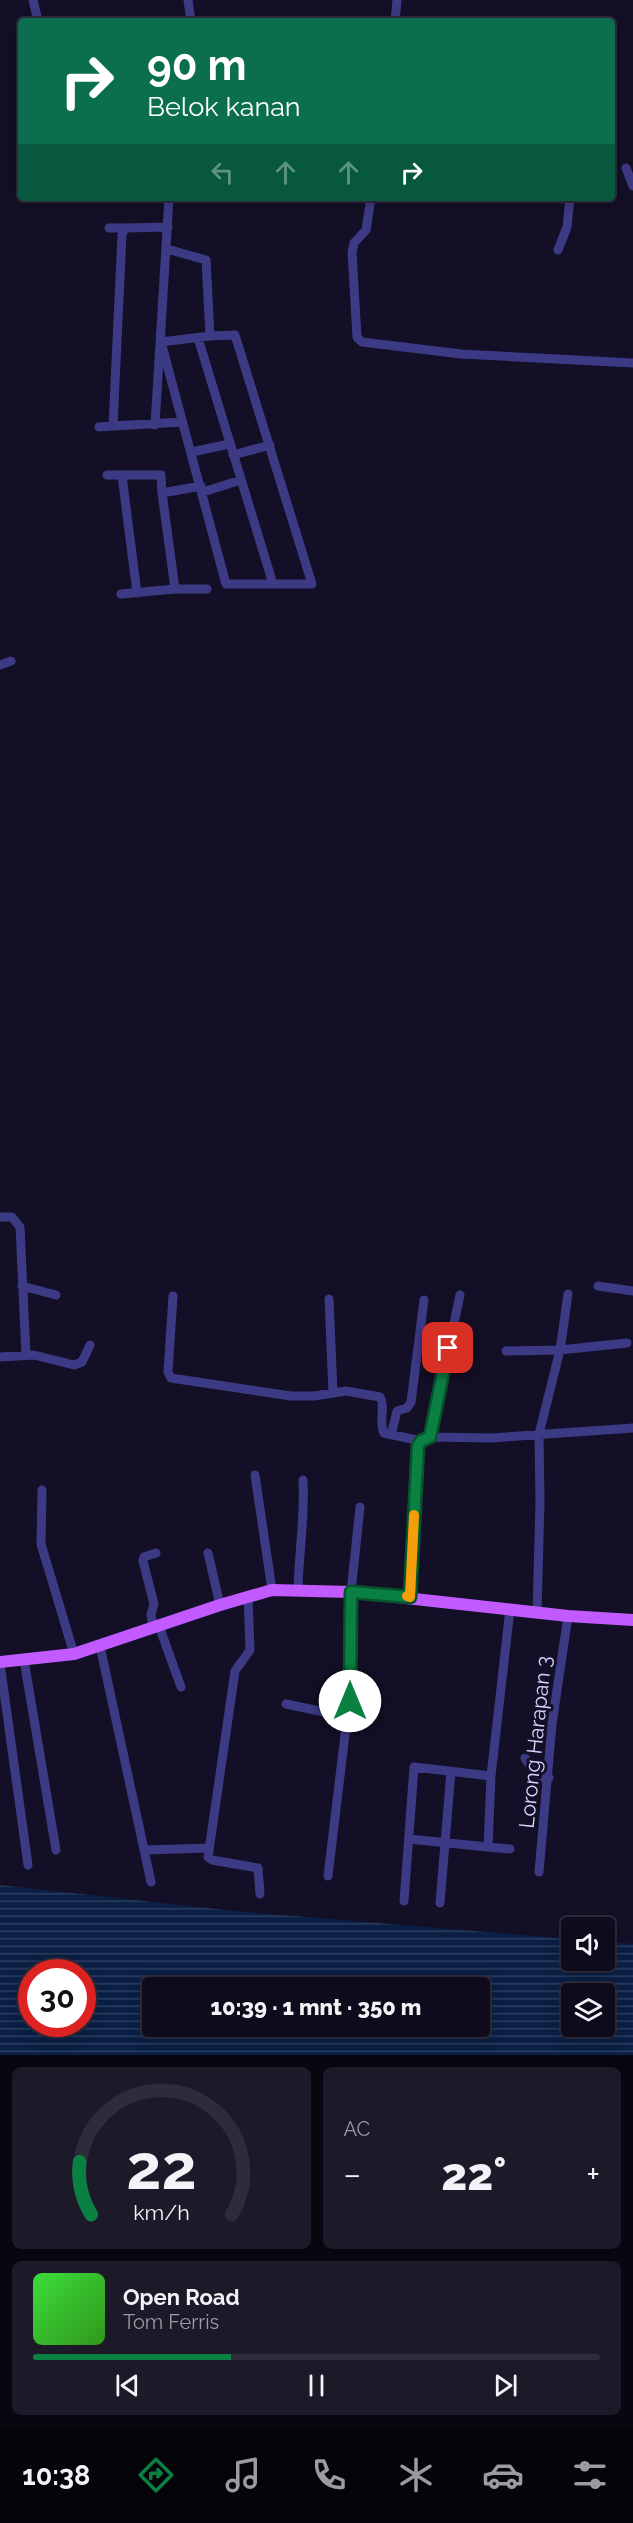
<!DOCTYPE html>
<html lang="id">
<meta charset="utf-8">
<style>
:root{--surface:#0e0b1c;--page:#1c1929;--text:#f1f3f6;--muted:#9b9ba3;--line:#2e2b3b;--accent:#0b8043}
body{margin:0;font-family:Raleway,sans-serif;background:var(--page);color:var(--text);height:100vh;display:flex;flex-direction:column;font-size:22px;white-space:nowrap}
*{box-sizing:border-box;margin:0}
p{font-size:20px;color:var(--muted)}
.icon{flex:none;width:33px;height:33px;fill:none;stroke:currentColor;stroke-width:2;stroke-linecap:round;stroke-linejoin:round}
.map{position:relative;height:2055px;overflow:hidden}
.panel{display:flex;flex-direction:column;gap:12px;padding:12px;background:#08060f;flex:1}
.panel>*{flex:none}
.guide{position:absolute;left:18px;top:18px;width:597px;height:183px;border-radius:6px;box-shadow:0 3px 15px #0003,0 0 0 2px var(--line);background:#0b6e4f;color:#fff;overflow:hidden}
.fabs{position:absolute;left:561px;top:1917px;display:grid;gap:12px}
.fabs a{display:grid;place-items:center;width:54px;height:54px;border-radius:6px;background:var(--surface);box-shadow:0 3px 15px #0003,0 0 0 2px var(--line);font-size:30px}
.speed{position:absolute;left:18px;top:1959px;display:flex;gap:12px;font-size:30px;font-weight:700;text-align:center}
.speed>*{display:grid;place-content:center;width:78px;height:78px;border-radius:50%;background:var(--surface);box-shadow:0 3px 15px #0003,0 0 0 2px var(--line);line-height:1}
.speed .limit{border:9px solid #d22;background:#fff;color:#111}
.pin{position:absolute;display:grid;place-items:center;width:51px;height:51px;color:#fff;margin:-26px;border-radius:12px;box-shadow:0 3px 9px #0006}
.me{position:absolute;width:66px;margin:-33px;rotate:0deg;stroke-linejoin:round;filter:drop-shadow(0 0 4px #0008)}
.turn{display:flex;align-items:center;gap:21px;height:126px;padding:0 30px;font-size:27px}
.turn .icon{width:78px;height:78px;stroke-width:2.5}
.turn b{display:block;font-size:42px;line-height:51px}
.lanes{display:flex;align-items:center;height:57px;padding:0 30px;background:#0003;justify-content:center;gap:30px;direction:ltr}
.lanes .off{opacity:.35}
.big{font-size:45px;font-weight:800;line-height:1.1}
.panel .widget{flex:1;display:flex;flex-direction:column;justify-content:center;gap:9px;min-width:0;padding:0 21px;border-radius:9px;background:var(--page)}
.panel .dial{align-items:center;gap:0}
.dial svg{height:156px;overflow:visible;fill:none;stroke:var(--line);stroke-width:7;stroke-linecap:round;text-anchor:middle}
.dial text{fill:var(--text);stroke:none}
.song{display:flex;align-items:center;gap:18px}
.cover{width:72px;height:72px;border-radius:9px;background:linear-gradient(135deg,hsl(120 70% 55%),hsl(110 70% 35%))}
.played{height:6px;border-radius:3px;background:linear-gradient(90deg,var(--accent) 35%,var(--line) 35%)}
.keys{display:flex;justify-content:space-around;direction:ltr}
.heat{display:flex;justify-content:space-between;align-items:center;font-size:33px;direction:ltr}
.panel .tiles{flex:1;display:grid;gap:12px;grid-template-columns:1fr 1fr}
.widget:last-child{grid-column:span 2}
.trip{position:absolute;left:142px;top:1977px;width:348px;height:60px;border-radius:6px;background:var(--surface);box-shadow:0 3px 15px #0003,0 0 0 2px var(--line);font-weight:800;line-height:60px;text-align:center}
.menu{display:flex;height:96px;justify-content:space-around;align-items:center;background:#06040b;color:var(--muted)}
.menu .icon{width:42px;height:42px}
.menu .selected{color:var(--accent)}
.menu b{font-size:27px;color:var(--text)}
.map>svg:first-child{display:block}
.water{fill:url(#water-rules);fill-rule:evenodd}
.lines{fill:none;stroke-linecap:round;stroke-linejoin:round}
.minor{stroke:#3d3a85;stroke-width:9}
.major{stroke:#c25bff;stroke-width:12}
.route-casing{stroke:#07532c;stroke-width:15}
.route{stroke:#0b8043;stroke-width:10}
.slow{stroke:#f59e0b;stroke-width:10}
.labels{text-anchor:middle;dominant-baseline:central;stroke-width:6;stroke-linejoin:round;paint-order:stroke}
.street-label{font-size:21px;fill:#d9d4ff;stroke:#130f26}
</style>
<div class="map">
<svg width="633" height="2055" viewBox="0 0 633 2055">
<defs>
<pattern id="water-rules" width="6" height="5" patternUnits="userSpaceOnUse" patternTransform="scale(1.5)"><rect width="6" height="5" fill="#0a1f44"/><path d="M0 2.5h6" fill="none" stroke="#2d3f60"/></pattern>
</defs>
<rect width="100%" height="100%" fill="#130f26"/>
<!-- water -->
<path class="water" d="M0 1885 234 1911 571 1939 572 1960H604L605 1941 633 1944V2055H0ZM32 1972H82V2024H32ZM153 1988H480V2026H153ZM572 1994H604V2026H572Z"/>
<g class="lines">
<!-- minor -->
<path class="minor" d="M33 0 38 21
M188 0 191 21
M395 21 397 0
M626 168 633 186
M371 198 366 230 354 243 352 252 357 337 362 342 461 354 633 363
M168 227 125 228 122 235 113 426 182 422
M109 228H125
M167 249 206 260 210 336 161 342 226 584H273
M558 250 567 227 570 198
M198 338 273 584H312L235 335 210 336
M155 425 169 198
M99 427 113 426
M192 452 229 444
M233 455 270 445
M107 475H161L162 493 201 486
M122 476 137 593
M203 492 241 480
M162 493 175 589H207
M121 594 175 589
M0 665 11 661
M0 1217H12L20 1227 26 1355
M22 1286 56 1295
M598 1286 633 1291
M173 1296 168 1372 171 1378 291 1396H314L346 1391 380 1397C386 1407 378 1422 384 1433L421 1441
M329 1299 333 1392
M506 1351 560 1350 627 1343
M0 1357 34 1355 74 1365 82 1362 90 1345
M391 1435 397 1411 407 1408 411 1402 424 1300
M430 1437 460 1295
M255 1475 272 1590
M42 1490 41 1544 74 1654
M208 1553 220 1605
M298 1589C299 1551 305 1518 303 1480
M248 1596 250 1650 235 1671 208 1857 212 1860 258 1868 260 1894
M410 1597 417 1449 421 1441 430 1437 491 1438 633 1428
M537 1612 540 1502 539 1434 560 1350 568 1294
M159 1626 181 1687
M153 1628 151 1614 154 1604 143 1561 144 1557 156 1553
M100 1646 151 1882
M24 1660 56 1850
M0 1663 28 1865
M286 1704 348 1717
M525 1758 537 1777 549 1778
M409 1839 488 1847 491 1776 510 1609
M488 1847 510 1849
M146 1850 209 1848
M539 1872 552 1724 568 1616
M328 1876 349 1701 351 1592 360 1507
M404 1901 414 1767 491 1776
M440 1903 451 1771"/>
<!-- major -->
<path class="major" d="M0 1662 74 1654 220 1605 272 1590 351 1592 568 1616 633 1620"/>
</g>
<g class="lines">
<defs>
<path id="route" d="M350 1701 351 1592 410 1597 418 1446 421 1441 430 1437 448 1348"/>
</defs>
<!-- route casing -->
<use href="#route" class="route-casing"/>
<!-- route -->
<use href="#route" class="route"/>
<!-- slow -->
<path class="slow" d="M407 1596 410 1597 414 1515"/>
</g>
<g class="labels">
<!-- street labels -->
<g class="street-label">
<text transform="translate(535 1742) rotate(-84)">Lorong Harapan 3</text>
</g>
</g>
</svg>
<div class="fabs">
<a><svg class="icon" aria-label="sound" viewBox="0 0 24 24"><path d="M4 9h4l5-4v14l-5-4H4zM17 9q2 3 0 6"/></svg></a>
<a><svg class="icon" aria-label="layers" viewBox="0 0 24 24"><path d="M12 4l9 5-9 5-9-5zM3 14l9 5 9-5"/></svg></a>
</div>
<div class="speed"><div class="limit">30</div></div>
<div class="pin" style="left:448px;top:1348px;background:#d93025"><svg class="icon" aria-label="arrive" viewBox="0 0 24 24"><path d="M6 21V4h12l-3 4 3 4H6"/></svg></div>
<svg class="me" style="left:350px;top:1701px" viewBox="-20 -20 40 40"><circle r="19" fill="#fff"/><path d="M0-13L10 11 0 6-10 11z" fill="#0b8043"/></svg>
<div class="trip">10:39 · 1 mnt · 350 m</div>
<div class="guide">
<div class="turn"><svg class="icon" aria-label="right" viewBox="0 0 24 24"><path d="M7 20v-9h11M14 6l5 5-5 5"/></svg><div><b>90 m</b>Belok kanan</div></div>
<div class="lanes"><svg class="icon off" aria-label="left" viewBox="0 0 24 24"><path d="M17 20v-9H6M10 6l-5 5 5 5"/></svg><svg class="icon off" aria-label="ahead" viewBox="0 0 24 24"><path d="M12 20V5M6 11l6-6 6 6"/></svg><svg class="icon off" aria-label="ahead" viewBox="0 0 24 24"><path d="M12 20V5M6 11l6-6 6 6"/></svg><svg class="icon" aria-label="right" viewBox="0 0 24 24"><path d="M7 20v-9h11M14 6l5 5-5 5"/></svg></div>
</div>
</div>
<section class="panel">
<div class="tiles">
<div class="widget dial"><svg viewBox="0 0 100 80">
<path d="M14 69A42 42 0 1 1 86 69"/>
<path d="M14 69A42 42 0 0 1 8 42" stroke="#0b8043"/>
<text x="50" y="56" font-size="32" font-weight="700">22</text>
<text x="50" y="72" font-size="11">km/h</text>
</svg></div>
<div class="widget"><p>AC</p>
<div class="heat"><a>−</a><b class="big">22°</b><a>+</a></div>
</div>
<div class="widget">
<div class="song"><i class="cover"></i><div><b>Open Road</b><p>Tom Ferris</p></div></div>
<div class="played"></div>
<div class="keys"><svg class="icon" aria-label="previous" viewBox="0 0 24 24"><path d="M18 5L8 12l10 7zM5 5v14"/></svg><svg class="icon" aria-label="pause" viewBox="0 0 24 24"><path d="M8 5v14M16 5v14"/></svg><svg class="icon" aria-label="next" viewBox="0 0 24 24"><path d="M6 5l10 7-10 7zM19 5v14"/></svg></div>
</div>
</div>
</section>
<nav class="menu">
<b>10:38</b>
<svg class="icon selected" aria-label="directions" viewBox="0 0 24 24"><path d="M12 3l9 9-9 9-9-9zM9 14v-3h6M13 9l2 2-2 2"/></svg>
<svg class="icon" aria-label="music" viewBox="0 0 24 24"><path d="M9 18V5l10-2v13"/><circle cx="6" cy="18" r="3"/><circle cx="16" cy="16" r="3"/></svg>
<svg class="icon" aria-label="phone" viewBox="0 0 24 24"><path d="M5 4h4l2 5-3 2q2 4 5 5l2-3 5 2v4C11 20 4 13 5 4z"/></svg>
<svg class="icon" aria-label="climate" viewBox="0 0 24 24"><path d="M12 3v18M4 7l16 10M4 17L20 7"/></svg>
<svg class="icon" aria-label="car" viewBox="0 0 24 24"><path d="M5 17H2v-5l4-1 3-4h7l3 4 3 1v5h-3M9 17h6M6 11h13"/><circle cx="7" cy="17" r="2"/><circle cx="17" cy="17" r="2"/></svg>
<svg class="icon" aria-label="filters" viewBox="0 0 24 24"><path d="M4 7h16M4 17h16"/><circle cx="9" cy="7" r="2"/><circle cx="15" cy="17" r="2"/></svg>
</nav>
